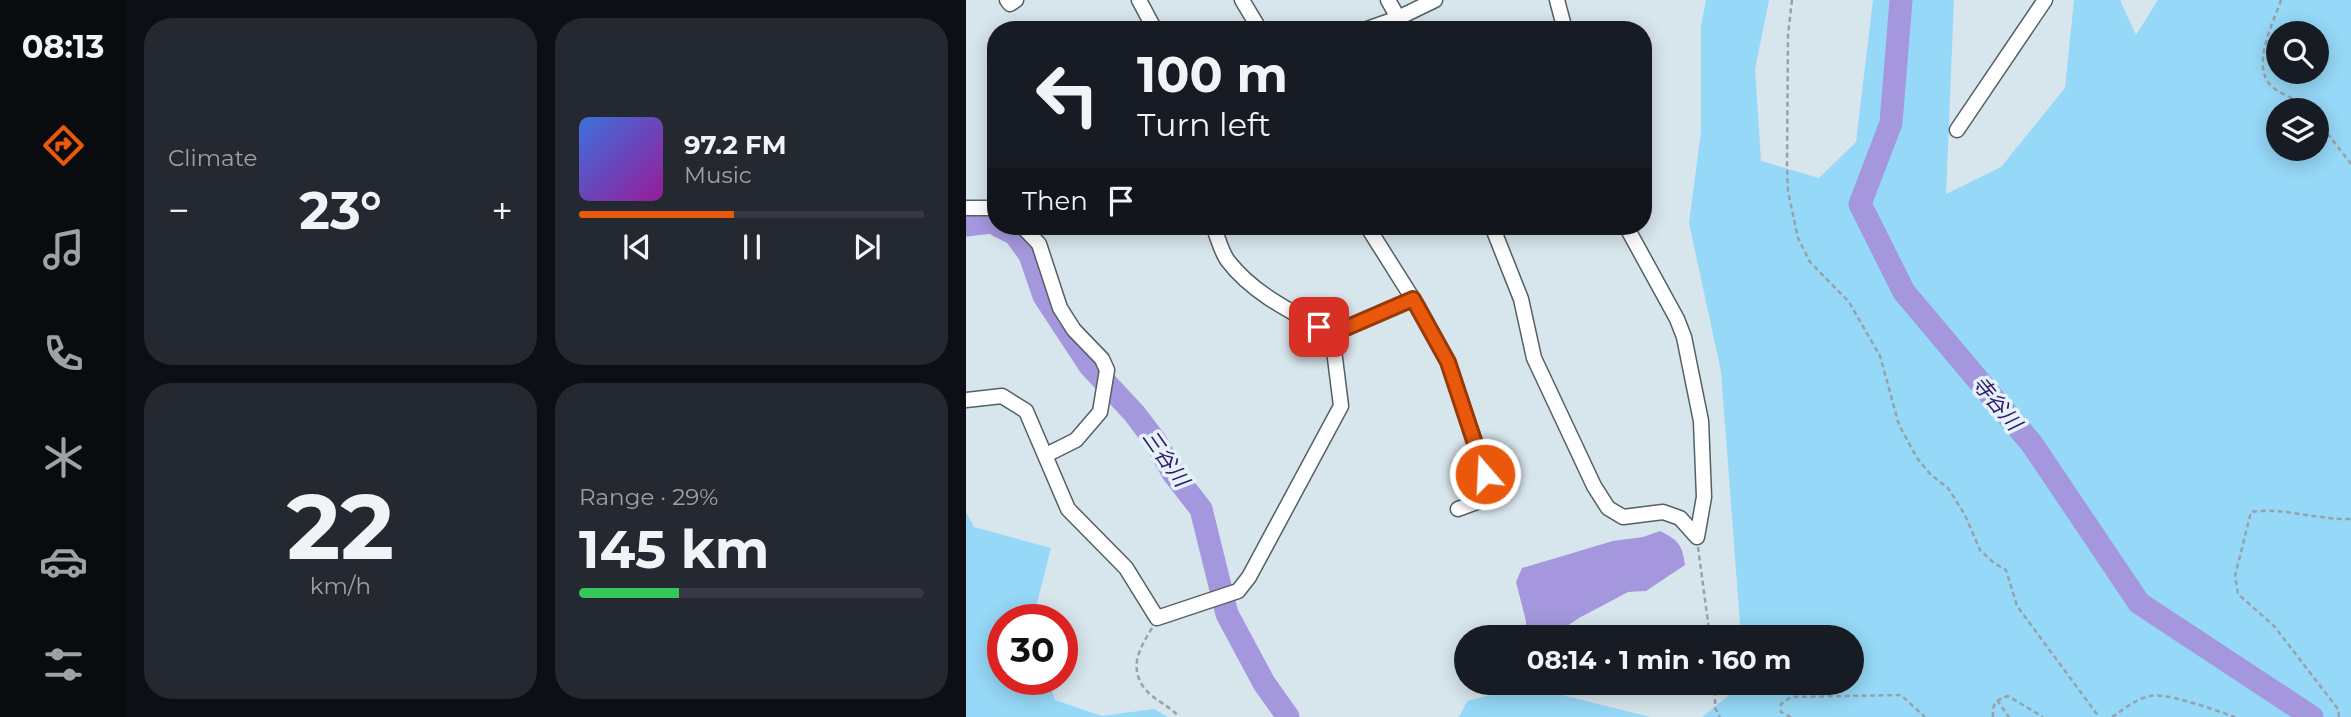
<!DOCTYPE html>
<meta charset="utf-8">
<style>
:root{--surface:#171b24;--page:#242831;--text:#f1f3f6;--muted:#9ea1a6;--line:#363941;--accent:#ea580c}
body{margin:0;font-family:Montserrat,"Noto Sans JP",sans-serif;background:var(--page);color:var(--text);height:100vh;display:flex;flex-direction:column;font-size:26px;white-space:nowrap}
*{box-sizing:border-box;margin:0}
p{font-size:23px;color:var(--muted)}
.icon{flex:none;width:38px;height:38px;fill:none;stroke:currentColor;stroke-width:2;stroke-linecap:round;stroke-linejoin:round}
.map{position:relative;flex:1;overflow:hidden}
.side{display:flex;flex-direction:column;gap:18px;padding:18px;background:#0d0f14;width:840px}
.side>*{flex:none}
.guide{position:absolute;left:21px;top:21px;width:665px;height:214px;border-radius:28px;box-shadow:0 4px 18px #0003;background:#171b24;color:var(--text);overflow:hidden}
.buttons{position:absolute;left:1300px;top:21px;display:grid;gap:14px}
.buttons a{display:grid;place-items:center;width:63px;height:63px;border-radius:50%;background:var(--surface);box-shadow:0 4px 18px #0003;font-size:35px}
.speed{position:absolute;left:21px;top:604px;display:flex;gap:14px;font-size:35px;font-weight:700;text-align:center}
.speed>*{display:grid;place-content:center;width:91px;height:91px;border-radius:50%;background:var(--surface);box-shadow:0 4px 18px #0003;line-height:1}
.speed .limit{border:10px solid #d22;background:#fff;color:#111}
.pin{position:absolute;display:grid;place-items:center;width:60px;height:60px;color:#fff;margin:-30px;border-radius:14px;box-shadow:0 4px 10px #0006}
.me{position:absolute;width:77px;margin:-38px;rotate:341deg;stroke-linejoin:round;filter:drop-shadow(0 0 5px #0008)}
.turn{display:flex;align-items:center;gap:24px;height:147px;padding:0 35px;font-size:32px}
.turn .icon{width:91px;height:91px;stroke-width:2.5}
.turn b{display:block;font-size:49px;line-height:60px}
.then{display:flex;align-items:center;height:66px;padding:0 35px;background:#0003;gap:14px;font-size:26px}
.big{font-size:52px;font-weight:700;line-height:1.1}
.side .tile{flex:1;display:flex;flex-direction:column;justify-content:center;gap:10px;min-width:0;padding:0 24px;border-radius:28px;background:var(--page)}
.side .dial{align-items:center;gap:0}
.dial b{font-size:91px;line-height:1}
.song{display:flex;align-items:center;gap:21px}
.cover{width:84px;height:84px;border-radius:10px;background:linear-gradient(135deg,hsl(220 70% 55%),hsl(300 70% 35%))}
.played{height:7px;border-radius:4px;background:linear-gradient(90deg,var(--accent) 45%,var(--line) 45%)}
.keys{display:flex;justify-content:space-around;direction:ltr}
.heat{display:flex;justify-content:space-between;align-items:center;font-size:38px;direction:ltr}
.charge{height:10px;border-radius:5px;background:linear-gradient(90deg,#34c759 29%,var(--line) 0)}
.side .tiles{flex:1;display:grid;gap:18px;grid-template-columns:repeat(2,1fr)}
.trip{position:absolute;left:488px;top:625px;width:410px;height:70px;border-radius:35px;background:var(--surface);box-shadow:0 4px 18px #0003;font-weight:700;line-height:70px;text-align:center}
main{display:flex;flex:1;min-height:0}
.tabs{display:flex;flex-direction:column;width:126px;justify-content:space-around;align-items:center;background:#090b0e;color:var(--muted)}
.tabs .icon{width:49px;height:49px}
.tabs .selected{color:var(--accent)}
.tabs b{font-size:32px;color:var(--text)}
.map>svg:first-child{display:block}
.green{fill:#96d8f7;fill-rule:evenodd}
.water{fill:#a497de}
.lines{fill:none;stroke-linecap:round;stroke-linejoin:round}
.river{stroke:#a497de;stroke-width:23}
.minor-casing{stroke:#536066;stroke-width:17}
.path{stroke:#97a2a8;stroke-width:2.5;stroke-dasharray:5 3.5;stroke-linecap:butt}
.minor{stroke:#fff;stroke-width:14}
.route-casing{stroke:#983908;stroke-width:18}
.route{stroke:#ea580c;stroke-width:12}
.labels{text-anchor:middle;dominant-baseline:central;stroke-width:7;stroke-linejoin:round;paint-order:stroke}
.water-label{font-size:21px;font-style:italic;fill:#321568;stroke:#e4f2fa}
</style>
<main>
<nav class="tabs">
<b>08:13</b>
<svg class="icon selected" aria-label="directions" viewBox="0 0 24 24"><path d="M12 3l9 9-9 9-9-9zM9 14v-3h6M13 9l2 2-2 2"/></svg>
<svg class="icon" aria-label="music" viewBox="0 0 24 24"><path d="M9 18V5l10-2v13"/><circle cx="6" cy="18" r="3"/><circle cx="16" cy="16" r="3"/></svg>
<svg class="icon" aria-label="phone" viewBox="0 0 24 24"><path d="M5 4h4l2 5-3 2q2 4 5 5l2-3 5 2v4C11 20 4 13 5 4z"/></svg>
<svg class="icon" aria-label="climate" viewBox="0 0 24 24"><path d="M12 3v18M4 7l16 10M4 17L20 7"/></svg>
<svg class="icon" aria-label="car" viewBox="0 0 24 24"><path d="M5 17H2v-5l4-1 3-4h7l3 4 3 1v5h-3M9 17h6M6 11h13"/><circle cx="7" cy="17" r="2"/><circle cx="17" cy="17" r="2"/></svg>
<svg class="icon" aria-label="filters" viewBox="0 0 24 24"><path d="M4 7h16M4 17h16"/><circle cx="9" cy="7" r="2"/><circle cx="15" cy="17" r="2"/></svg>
</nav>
<section class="side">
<div class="tiles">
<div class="tile"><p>Climate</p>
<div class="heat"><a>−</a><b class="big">23°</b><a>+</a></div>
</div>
<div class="tile">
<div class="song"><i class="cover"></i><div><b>97.2 FM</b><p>Music</p></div></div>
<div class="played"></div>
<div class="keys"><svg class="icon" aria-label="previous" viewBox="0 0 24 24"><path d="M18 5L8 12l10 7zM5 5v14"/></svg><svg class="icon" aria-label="pause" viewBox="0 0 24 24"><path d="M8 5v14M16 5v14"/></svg><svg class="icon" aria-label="next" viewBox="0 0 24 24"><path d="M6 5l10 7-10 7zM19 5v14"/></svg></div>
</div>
<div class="tile dial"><b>22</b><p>km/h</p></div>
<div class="tile"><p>Range · 29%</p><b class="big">145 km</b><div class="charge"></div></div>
</div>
</section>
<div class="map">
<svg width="1385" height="717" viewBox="0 0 1385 717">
<rect width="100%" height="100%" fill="#d7e5ec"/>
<!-- green -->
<path class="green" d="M740 0H803L789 69 795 161 853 178 890 142 907 0H988L980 194 1035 167 1099 88 1108 0H1154L1170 35 1192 0H1385V717H736L778 683 886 682V637H775L755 371 723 223 735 132V26ZM1312 33H1351V72H1312ZM1351 110V149H1312V110Z
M0 512 8 527 85 548 67 619 37 620V679H82L89 700 136 716 188 709 202 717H0Z
M560 686 684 717H493L501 701Z"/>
<!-- water -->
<path class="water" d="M694 531C713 541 716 544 719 565L680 591 662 592 613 618 585 637H560V621L550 582 556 568 647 541 677 537Z"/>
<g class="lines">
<!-- river -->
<path class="river" d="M935 0 925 123 894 204 938 292 1066 444 1173 603 1346 717
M0 225 26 222 30 224
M33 226 49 234 64 255 78 296 124 366 168 413 190 442 207 473 235 509 261 614 298 683 322 717"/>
<defs>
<path id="minor" d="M41 0 44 4 50 0
M173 0 189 30
M276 0 294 30
M422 0 439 30
M591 0 599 30
M398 30 432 18 469 0
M991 130 1079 0
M0 208H30
M56 226 73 244 94 308 108 330 136 359 141 370 134 412 110 440 80 455
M401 226 452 307 482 362 527 496 492 509
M526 226 555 299 568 358 628 486 642 508 657 517 697 512 714 518 731 537
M660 226 711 319 718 337 735 421 738 497 731 537
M366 334 447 299
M0 400 36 396 60 411 102 509 160 568 191 618 272 591 283 577 375 406 366 334C330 314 288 295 262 261 255 252 252 237 247 226"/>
</defs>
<!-- minor casing -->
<use href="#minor" class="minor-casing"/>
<!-- path -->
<path class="path" d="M826 0 822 35 821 166 822 192 832 238 844 262 883 302 914 356 933 425 951 458 965 475 982 488 999 515 1014 550 1028 563 1040 570 1051 606 1133 717
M1315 0C1307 24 1282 70 1309 89 1321 97 1333 100 1342 110
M1351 120 1385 164
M732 547 744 637
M186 628C174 648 162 667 179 689 188 700 204 706 213 717
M749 682V708L754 717
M1031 700 1043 717
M825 717 815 712V704L825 697 935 695 959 717
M1027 717C1026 703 1030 700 1042 696L1077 717
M1146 717C1158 709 1170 699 1184 696 1201 692 1251 711 1269 717
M1373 717 1372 709 1308 626 1272 594 1269 576 1285 512C1317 507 1351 520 1385 519"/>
<!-- minor -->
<use href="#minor" class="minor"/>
</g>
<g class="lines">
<defs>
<path id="route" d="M353 327 366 334 447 299 482 362 519 474"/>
</defs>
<!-- route casing -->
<use href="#route" class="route-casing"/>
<!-- route -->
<use href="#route" class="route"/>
</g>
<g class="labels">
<!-- water labels -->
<g class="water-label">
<text transform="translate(1031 403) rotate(50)">寺谷川</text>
<text transform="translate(200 458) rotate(55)">三谷川</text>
</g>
</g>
</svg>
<div class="buttons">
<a><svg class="icon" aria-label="search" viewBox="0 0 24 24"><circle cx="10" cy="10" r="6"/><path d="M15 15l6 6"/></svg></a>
<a><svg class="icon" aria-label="layers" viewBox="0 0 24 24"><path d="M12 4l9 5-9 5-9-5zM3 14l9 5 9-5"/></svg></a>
</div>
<div class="speed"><div class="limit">30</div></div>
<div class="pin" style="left:353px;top:327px;background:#d93025"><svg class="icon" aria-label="arrive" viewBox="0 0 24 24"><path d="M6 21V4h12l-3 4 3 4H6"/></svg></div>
<svg class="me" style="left:519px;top:474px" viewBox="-20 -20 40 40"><circle r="17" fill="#ea580c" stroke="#fff" stroke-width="3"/><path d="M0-11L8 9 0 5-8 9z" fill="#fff"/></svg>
<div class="trip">08:14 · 1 min · 160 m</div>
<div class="guide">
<div class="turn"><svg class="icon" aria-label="left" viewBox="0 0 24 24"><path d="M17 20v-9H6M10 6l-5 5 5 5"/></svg><div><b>100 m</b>Turn left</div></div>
<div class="then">Then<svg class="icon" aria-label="arrive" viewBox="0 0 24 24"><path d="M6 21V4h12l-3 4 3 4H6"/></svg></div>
</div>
</div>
</main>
